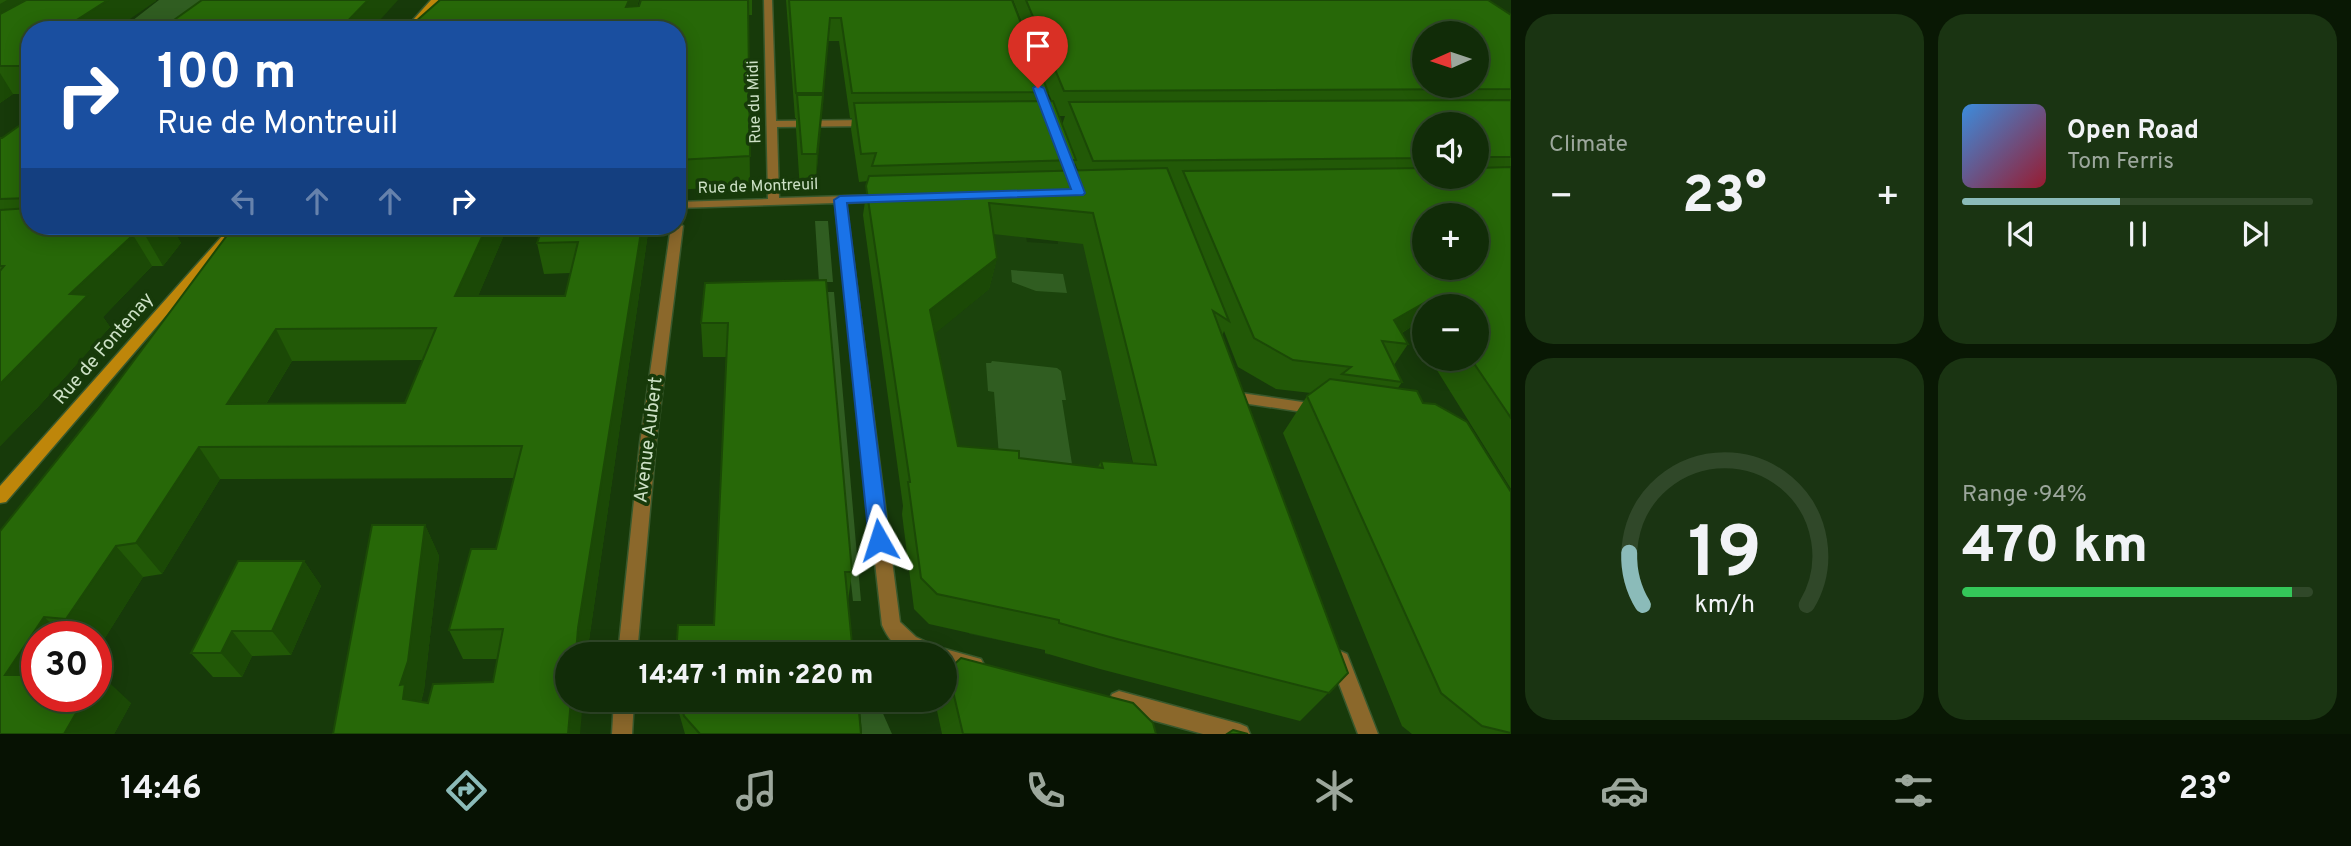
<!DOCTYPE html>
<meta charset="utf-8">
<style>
:root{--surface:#112c08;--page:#1a3412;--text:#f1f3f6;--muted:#9ca79c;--line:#304829;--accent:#8bbbb9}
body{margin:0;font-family:Overpass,sans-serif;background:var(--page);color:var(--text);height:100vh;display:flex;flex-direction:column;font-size:26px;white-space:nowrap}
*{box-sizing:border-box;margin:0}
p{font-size:23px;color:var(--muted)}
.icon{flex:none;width:38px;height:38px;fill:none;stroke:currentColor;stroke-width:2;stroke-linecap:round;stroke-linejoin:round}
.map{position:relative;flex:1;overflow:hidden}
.drawer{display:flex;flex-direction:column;gap:14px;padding:14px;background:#091804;width:840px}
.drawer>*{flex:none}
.guide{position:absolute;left:21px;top:21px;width:665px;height:214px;border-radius:28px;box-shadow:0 4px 18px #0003,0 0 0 2px var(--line);background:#1a4fa0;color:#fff;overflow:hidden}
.needle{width:46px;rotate:267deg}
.fabs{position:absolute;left:1412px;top:21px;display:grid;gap:14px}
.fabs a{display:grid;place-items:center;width:77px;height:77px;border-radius:50%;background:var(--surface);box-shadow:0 4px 18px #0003,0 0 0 2px var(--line);font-size:35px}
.speed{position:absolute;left:21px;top:621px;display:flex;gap:14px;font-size:35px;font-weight:700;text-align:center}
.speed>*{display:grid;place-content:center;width:91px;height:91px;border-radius:50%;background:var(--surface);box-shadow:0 4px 18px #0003,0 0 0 2px var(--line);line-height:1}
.speed .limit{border:10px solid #d22;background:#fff;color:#111}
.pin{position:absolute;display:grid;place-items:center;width:60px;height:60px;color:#fff;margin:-72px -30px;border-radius:50% 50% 50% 0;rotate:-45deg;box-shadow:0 0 7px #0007}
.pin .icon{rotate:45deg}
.me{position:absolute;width:77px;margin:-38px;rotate:354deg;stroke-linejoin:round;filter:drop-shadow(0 0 5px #0008)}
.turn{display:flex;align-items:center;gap:24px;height:147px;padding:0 21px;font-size:32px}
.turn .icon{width:91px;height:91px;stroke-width:2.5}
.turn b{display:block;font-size:49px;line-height:60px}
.lanes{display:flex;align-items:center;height:66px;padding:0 21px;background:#0003;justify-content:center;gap:35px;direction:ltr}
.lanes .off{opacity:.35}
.big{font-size:52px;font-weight:800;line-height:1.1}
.drawer .tile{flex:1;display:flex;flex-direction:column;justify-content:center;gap:10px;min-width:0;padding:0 24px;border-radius:28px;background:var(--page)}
.drawer .dial{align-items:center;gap:0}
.dial svg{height:182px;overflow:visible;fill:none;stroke:var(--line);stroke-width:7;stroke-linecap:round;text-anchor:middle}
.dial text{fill:var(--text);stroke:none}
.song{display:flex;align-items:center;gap:21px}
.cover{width:84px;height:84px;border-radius:10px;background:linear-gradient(135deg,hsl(210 70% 55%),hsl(350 70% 35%))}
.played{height:7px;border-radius:4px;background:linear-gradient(90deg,var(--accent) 45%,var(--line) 45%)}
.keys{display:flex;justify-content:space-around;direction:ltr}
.heat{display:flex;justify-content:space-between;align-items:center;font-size:38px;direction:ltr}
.charge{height:10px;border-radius:5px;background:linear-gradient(90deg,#34c759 94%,var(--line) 0)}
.drawer .tiles{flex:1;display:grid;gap:14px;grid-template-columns:repeat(2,1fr)}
.trip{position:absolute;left:555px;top:642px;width:402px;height:70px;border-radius:35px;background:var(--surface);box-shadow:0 4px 18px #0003,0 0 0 2px var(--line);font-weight:800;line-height:70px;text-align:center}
.tabs{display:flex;height:112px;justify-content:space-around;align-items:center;background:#071203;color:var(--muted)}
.tabs .icon{width:49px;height:49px}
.tabs .selected{color:var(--accent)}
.tabs b{font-size:32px;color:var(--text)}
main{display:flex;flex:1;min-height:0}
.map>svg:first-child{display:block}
.built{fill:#1b430c}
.green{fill:#305d21}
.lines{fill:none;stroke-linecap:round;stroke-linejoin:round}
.minor-casing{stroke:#38582c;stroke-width:3}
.secondary-casing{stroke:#38582c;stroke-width:3}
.minor{fill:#8b682b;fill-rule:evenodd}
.secondary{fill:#be860a;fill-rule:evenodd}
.wall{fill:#225907;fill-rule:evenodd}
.shaded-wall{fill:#1b4906}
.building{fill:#276808;stroke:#1b4906;stroke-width:2;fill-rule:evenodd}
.route{fill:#1a73e8;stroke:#114b97;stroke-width:2}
.labels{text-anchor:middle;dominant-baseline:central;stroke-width:7;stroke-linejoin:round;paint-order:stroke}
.far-street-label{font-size:16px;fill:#cde1c6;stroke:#173a0a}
.street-label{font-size:19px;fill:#cde1c6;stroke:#173a0a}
</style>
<main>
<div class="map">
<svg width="1511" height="734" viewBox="0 0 1511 734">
<rect width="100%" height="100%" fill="#173a0a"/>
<!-- built -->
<path class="built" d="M1024 226 1027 242 1058 244V240L1084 242 1170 634 1076 659 1075 662 1071 660V657L1050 652 1049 655 1045 654V650L969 634 963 538 904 514 945 244Z"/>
<!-- green -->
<path class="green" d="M159 0H296L201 30H130L139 25 128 24Z
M815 221H828L833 282H819Z
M1011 270 1063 274 1067 293 1036 291 1012 282Z
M820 292H834L861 601H853Z
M992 361 1057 368 1061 371 1066 400H1062L1072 464 999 456 994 392 988 391 986 363H991Z
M860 709H881L892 734H862Z"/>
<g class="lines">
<defs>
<path id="minor" d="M764 0H772L776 121 868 120 873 123 868 126 777 127 779 198 883 195 888 198 883 201 846 203 900 622 916 637 939 648 940 651 945 649 981 659 984 665 981 671 974 674 945 667V654C915 654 896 657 882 625L835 203 677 208V202L768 199Z
M677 223 683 226 656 443 637 654H618L640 443 671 226H677Z
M232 226 226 229 154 232 148 229 153 226Z
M1241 393 1316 404 1321 405 1323 409 1321 413 1316 414 1236 402 1234 398 1236 394Z
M1340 651 1347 654 1378 734H1358L1330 660 1333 654Z
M1119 691 1240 724 1247 727 1250 734H1203L1119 711 1112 708 1109 701 1112 694Z
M614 700H634L632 734H612Z"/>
<path id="secondary" d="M431 0H439L413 30H404Z
M231 226H243L6 502 0 503V486Z"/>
</defs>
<!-- minor casing -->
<use href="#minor" class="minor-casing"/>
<!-- secondary casing -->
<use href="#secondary" class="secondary-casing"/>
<!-- minor -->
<use href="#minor" class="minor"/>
<!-- secondary -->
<use href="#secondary" class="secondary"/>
</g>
<!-- wall -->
<path class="wall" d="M0 0H156V1L30 30V94H13L0 103Z
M440 0H639L637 7 639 6 641 0H752V15H748L750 185 677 190V30Z
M786 0H1012L1041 72 1013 0H1488L1511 15V489L1430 359H1477V306H1424V349L1411 327 1402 333 1408 344 1394 365 1402 382 1398 388 1511 734H1412L1402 726 1283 433 1307 396 1311 393 1276 389 1238 367 1224 331 1222 336 1348 673 1300 721 1100 669 1045 653V650L929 624 914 609 902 514 903 506 863 215 868 181 859 182 851 129 852 118H850L839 41H828L815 190H800L796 129V118H795ZM1048 92 1052 101H1046ZM1059 116H1065L1062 125ZM1424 124H1477V177H1424ZM1075 163 1078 170 1073 171ZM993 234 1083 244 1133 463 1101 461 1098 467 1019 458 958 446 935 333 989 289 997 258Z
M30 118V226H171L181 243 163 266H152L103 317 110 327 39 406 0 446V138H2Z
M234 226H649L587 654H567V700L333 734 425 525 439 556 424 690 421 702 428 703 493 682 497 659H463L449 630 496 549 514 478 220 479 162 574 143 577 98 649H96V637H37V696L131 703 114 734H0L97 410ZM540 233 537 243 544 274 570 273 565 296H478L504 235ZM423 360 405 403 266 404 292 361Z
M826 280 852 572 848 601 714 625 726 357H703L701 323Z
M304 561 321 586 291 655 252 656 242 677H213L191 653Z
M948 670 1156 734H942L936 706 938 700H945V678Z
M677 700H858L861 734H685L679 713Z"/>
<!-- shaded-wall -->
<path class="shaded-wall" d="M7 0H64L0 38V4Z
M108 0H156V1L114 30H61Z
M368 0H398L371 30H339Z
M629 0H639L629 30 626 7Z
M830 18 828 41 822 118 823 93Z
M0 73 13 94 0 103Z
M823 95 821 129 815 190 817 154Z
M152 226H171L181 243 163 266 145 235Z
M487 226H502L504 235 465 327 455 296Z
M642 226H649L587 654H576L578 628Z
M133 235 152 266 103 317 110 327 39 406 0 446V384L70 294Z
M997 258 989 289 925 342 930 310Z
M1431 299 1411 327 1387 341 1394 320Z
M276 329 292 361 246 436 227 404Z
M199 447 220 479 162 574 136 543Z
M425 525 439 556 424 690 419 708 403 699 400 685Z
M116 546 143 577 98 649 96 647V637H85L66 619Z
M304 561 321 586 291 655 272 631Z
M44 617 66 637H37V696L5 675Z
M232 631 252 656 242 677 221 653Z
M100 674 131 703 114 734H64L86 696H96V680Z
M571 700H583L580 734H568Z"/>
<!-- building -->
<path class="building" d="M26 0H108L61 30H30V66H0V14Z
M202 0H368L339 30H160Z
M440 0H629L626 7 639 6 641 0H748L750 156 677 160V30H406Z
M789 0H1012L1048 92 852 93 841 18H830L823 93H796Z
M1026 0H1488L1511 15V89L1064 91ZM1424 33H1477V86H1424Z
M797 95H823L817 154H802Z
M1511 100V157H1477V124H1424V158L1093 161 1069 102Z
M1053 101 1076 160 872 166 876 153 861 154 854 103Z
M30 118V198L0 199V138H2Z
M1511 167V418L1471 359H1477V306H1436L1431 299 1394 320 1408 344 1382 341 1402 382 1342 374 1351 367 1293 360 1254 338 1183 171 1424 168V177H1477V168ZM1424 215H1477V268H1424Z
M1167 168 1229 321 1213 311 1348 673 1329 693 1117 639 1059 623V620L937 594 921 578 908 482H910L866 186 869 176ZM989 203 1093 213 1156 465 1101 461 1103 468 1019 458V451L958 446 930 310 997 258Z
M30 208V226H152L145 235H133L70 294 88 295 0 384V271L4 266H0V210Z
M234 226H487L455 296H565L578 242 537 243 543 226H642L578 628 576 654H567V700H571L568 734H333L372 525H425L408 661 400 685 405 684 403 699 428 703 433 684 493 682 503 629 449 630 471 549H496L522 446 199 447 136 543 116 546 66 619 44 617 5 675H37V696H86L64 734H0V531L97 410ZM436 328 405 403 227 404 276 329Z
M826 280 852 572H845L853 654H676L678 625H714L728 323H701L705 283Z
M1330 379 1417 391 1423 403 1435 404 1467 422 1511 492V733L1482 726 1441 693 1307 396Z
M238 561H304L272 631H232L221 653H191Z
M961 658 1133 703 1153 723 1156 734H963L948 670Z
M680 700H858L861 734H700L684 716Z
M1233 730 1248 734H1227Z"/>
<!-- route -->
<path class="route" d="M1038 85 1044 88 1085 193 1083 195 847 203 889 540 886 546 879 549 872 546 869 540 834 200 840 196 1071 189 1033 88Z"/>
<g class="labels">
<!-- far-street labels -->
<g class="far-street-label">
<text transform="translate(755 102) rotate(-92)">Rue du Midi</text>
<text transform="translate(758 187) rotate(-2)">Rue de Montreuil</text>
</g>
<!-- street labels -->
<g class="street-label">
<text transform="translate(104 349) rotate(-49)">Rue de Fontenay</text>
<text transform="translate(649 440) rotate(-83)">Avenue Aubert</text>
</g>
</g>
</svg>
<div class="fabs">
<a><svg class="needle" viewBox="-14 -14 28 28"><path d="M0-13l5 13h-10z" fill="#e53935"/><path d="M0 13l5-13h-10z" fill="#9ca79c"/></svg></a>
<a><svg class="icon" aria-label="sound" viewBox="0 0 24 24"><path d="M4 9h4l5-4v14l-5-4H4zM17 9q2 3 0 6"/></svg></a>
<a>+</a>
<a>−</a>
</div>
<div class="speed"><div class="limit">30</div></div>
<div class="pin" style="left:1038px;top:88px;background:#d93025"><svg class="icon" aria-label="arrive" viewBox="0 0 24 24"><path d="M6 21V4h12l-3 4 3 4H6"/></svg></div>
<svg class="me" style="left:879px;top:540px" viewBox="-20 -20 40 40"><path d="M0-17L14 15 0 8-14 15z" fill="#1a73e8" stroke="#fff" stroke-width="4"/></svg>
<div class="trip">14:47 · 1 min · 220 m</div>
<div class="guide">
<div class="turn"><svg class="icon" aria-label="right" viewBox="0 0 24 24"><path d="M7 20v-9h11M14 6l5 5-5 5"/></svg><div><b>100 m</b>Rue de Montreuil</div></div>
<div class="lanes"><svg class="icon off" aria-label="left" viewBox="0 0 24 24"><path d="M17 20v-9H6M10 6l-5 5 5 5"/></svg><svg class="icon off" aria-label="ahead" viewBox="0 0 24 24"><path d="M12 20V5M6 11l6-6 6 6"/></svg><svg class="icon off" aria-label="ahead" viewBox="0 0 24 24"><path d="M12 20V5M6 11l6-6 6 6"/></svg><svg class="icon" aria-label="right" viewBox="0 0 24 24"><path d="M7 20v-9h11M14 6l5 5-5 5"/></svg></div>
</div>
</div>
<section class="drawer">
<div class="tiles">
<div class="tile"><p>Climate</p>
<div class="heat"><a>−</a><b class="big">23°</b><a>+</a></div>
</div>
<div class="tile">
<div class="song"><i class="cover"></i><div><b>Open Road</b><p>Tom Ferris</p></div></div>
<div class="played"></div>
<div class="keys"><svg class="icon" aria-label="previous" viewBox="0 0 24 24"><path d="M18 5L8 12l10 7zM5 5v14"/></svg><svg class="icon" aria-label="pause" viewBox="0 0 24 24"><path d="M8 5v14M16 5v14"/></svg><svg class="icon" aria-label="next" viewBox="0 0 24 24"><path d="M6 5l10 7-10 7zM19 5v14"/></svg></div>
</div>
<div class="tile dial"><svg viewBox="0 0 100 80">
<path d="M14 69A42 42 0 1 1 86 69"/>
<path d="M14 69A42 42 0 0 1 8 46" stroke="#8bbbb9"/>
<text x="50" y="56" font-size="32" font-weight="700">19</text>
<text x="50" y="72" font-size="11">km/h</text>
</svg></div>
<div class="tile"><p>Range · 94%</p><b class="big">470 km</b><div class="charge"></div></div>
</div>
</section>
</main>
<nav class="tabs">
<b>14:46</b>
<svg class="icon selected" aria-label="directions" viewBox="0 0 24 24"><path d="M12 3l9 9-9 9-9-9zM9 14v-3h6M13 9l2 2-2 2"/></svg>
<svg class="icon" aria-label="music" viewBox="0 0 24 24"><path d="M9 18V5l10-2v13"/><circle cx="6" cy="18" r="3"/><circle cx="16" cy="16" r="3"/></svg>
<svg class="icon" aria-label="phone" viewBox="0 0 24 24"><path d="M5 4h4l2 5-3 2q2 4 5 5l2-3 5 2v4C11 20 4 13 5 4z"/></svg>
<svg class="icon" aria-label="climate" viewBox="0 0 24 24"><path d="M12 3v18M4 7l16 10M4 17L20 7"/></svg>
<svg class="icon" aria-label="car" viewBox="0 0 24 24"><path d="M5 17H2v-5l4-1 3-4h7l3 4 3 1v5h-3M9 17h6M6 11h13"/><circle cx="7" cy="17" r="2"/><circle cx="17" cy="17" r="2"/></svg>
<svg class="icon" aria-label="filters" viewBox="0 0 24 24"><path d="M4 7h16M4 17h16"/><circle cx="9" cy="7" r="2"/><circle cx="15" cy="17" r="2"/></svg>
<b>23°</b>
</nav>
